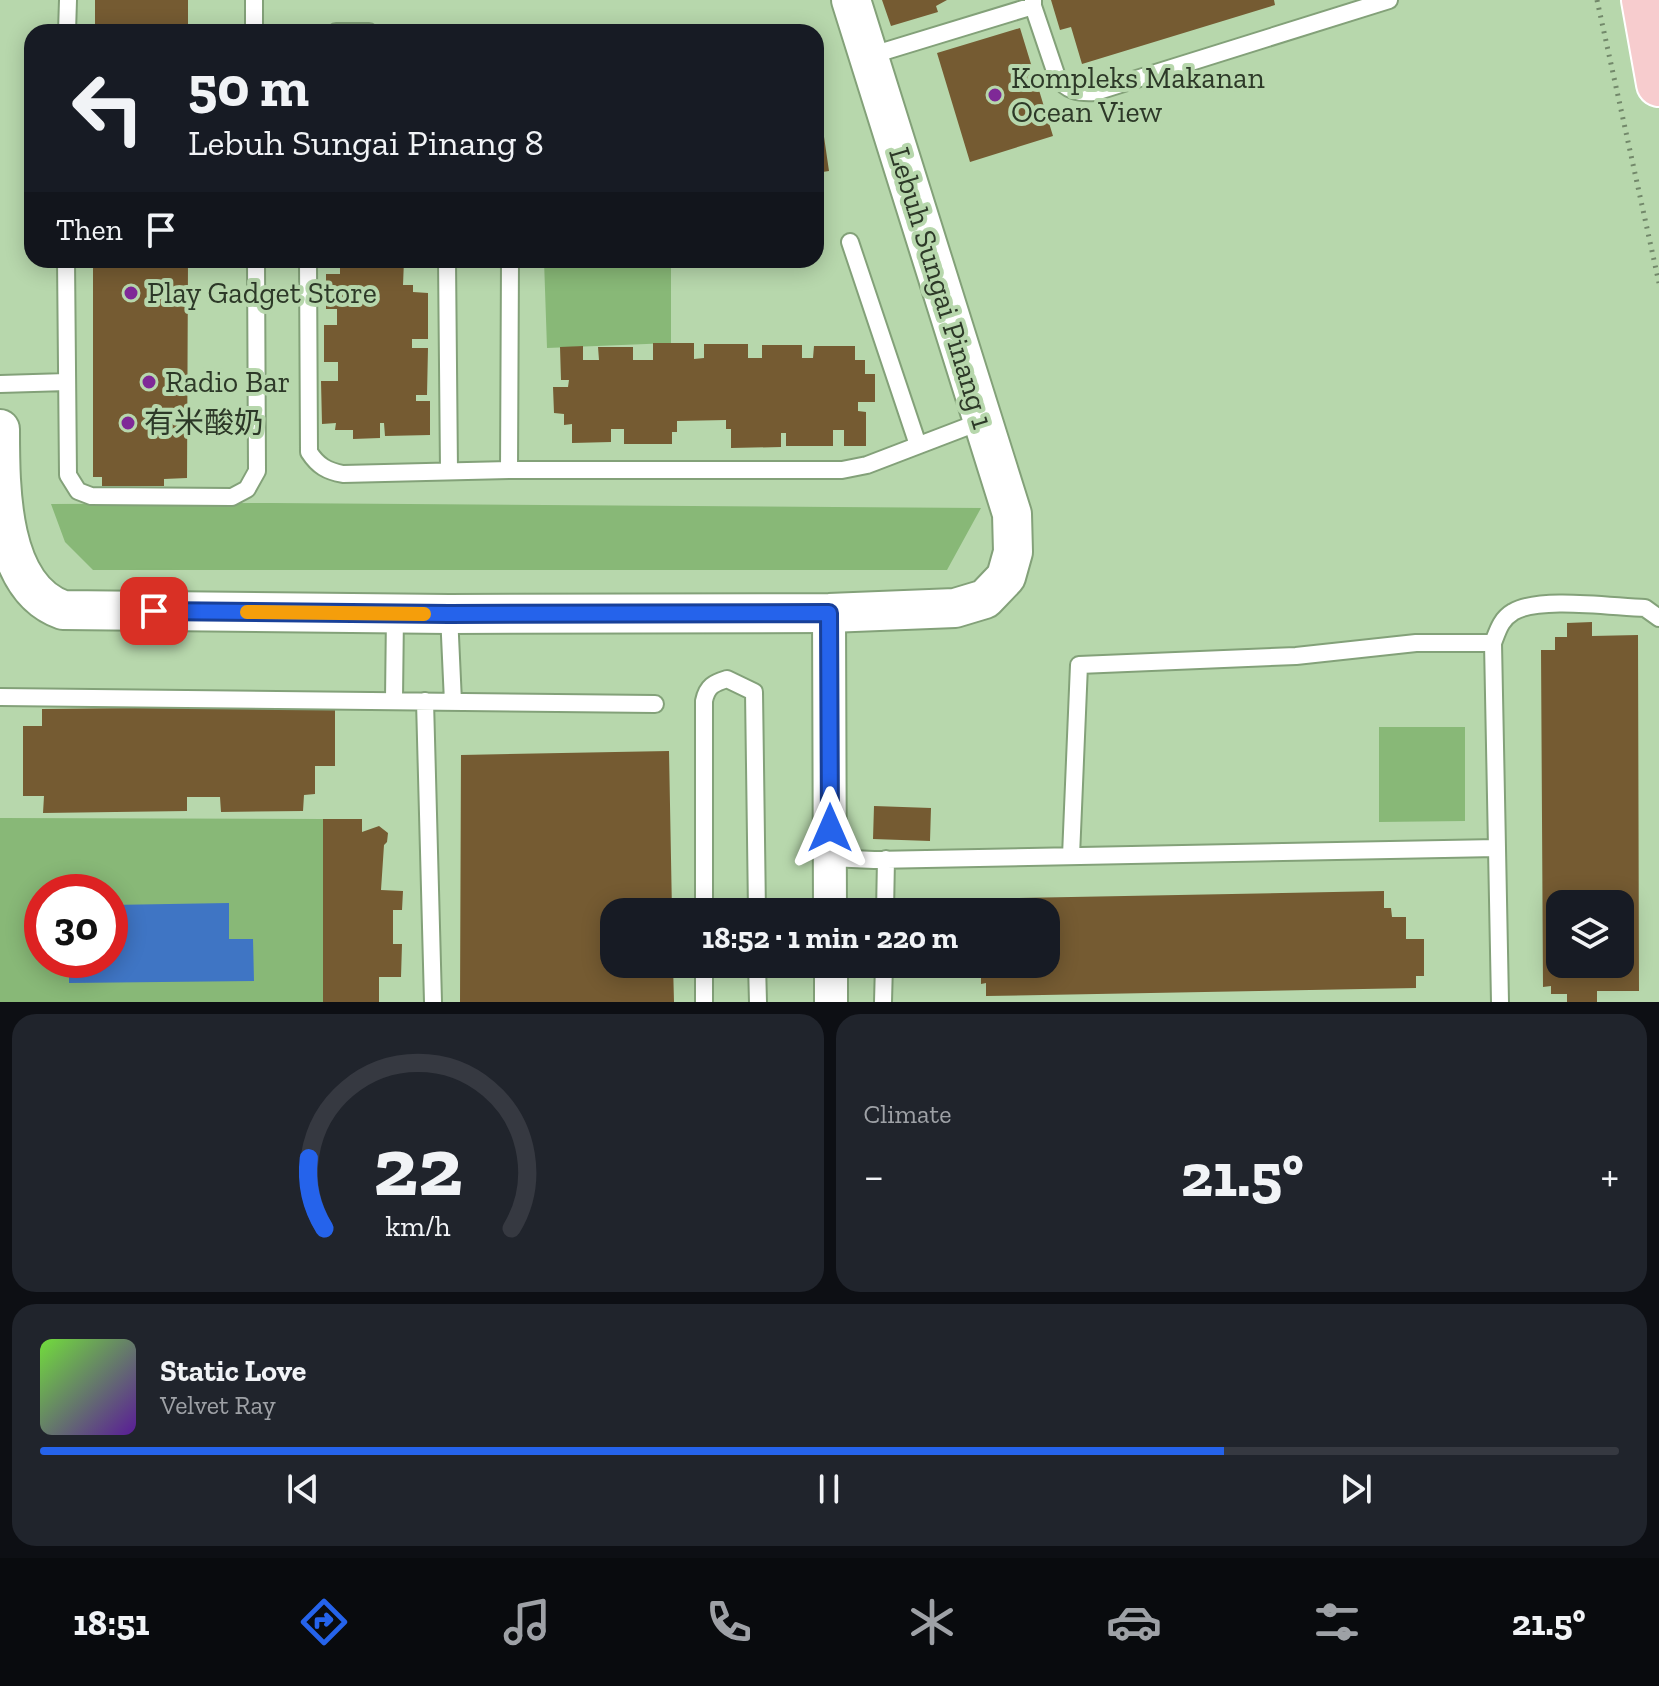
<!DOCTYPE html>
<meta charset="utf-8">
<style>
:root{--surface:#171b24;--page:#20242c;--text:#f1f3f6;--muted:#9ea1a6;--line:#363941;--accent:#2563eb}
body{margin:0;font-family:"Zilla Slab","Noto Sans SC",serif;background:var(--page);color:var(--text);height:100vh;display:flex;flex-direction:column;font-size:30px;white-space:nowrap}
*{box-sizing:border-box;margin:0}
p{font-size:26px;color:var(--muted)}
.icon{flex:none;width:44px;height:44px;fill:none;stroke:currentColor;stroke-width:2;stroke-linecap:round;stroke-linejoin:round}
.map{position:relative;height:1002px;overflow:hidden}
.panel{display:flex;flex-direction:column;gap:12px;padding:12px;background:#0d0f14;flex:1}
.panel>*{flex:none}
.hud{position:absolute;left:24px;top:24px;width:800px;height:244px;border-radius:24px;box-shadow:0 4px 20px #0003;background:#171b24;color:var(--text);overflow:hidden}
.tools{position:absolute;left:1546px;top:890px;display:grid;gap:16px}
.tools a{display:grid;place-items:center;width:88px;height:88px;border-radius:16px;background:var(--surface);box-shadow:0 4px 20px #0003;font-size:40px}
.speed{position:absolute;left:24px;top:874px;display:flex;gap:16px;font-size:40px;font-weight:700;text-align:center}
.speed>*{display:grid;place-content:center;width:104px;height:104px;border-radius:50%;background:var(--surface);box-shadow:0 4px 20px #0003;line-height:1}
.speed .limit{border:12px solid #d22;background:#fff;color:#111}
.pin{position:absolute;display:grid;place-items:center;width:68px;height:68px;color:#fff;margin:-34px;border-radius:16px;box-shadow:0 4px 12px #0006}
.me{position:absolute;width:88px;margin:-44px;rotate:0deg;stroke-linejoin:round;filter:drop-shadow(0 0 6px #0008)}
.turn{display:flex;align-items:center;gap:28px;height:168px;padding:0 32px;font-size:36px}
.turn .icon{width:104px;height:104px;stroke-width:2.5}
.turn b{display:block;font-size:56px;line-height:68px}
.then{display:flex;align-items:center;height:76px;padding:0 32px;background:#0003;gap:16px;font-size:30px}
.big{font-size:60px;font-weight:700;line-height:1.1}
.panel .widget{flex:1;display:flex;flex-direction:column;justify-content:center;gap:12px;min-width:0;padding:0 28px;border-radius:24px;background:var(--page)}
.panel .dial{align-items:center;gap:0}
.dial svg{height:208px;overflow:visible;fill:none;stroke:var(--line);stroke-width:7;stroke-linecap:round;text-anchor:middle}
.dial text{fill:var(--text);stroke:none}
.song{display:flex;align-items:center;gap:24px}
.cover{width:96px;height:96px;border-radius:12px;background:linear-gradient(135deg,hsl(100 70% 55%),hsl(270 70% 35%))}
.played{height:8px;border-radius:4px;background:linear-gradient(90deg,var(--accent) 75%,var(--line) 75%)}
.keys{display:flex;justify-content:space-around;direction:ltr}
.heat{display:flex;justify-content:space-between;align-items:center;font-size:44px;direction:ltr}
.panel .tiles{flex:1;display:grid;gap:12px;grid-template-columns:1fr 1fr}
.widget:last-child{grid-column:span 2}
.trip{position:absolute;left:600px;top:898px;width:460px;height:80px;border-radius:24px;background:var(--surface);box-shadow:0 4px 20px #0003;font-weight:700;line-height:80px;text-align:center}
.tabs{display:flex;height:128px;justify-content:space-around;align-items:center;background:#090b0e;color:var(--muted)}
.tabs .icon{width:56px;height:56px}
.tabs .selected{color:var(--accent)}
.tabs b{font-size:36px;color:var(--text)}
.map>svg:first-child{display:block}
.green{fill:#88b877;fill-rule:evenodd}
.water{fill:#3f75c4}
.building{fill:#755b32;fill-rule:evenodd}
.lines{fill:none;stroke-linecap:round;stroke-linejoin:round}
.service-casing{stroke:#83a179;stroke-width:20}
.minor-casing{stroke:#83a179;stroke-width:36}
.tertiary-casing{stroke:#83a179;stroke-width:42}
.trunk-casing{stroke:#fff;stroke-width:48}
.path{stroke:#72886a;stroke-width:5;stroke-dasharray:2 6;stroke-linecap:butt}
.service{stroke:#fff;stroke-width:16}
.minor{stroke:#fff;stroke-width:32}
.tertiary{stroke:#fff;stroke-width:38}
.trunk{stroke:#f7ccce;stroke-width:44}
.route-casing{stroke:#184099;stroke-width:20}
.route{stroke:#2563eb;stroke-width:14}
.slow{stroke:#f59e0b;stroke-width:14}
.poi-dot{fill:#7f2997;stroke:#b7d7ac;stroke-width:3}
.labels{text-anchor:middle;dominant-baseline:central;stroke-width:8;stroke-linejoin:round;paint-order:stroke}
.poi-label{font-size:30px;fill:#2d3928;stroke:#b7d7ac;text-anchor:start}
.street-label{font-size:30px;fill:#2d3928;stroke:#b7d7ac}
</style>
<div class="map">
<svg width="1659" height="1002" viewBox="0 0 1659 1002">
<rect width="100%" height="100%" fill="#b7d7ac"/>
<!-- green -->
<path class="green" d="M544 260H671V343L547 348Z
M271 503 981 508 947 570H93L65 542 51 504Z
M1379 727H1465V821L1379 822Z
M0 818 323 819V1002H0ZM42 892H110V960H42Z"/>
<!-- water -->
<path class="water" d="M229 903V939H253L254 981 69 983V960H110V905Z"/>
<!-- building -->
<path class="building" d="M95 0H188V32H95Z
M882 0H947L936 6 938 12 891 26Z
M1051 0H1274L1275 5 1082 64 1071 27 1060 30Z
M1020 28 1053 136 970 162 937 53Z
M816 82 829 171 816 173Z
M93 260H188L187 478 164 479V486H102V477H93Z
M340 260H404L403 285H413V292L428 293V339H412V348H428L427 395H416V401H430V435L385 436 384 423H380V438L353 439V430H335L336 423 322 424 321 381H338V362H324V325H337V309H326V274H340Z
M653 343H694V359L704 358V344H748V358H762V345H802V358H813L814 346H855V360H865V374H875V402H858V411L866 412V446H844V430H833V446H786V433H781V447L731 448V429H726V420L677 421V432H672V444H624V429H611V442L572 443V424L564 425V414L554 413 553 387H568L569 380H561L560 347 583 346V360H599L598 347H633V360H653Z
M1592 622V636L1638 635 1639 991H1597V1002H1567V994H1551V986L1543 987 1541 650H1555V637H1567V623ZM1560 904H1620V964H1560Z
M335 706V766H315V794L304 795 303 811 221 812 220 797H187V811L43 813 44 796H23V726H42V709Z
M669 751 672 912H614V964H673L674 1002H460L461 755Z
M874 806 931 808 930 841 873 839Z
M323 819H362V832L379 826 388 833 387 842 384 845 381 890 403 891 402 910H393V944H402L401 977H379V1002H323Z
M1384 891V908H1391L1392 917H1406V939H1424V976H1416V988L986 996V983L981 984V964H1046V912H1018V898Z"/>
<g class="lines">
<defs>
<path id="service" d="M254 0V32
M1033 0V6L1057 77C1067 91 1078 93 1095 92L1389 0
M67 32 68 0
M336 32H369
M869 56 1033 6
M850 242 918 445
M66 260 68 475 78 491 91 496 232 497 247 489 257 471 256 260
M308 260 309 452C318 466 327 471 343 474L509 470H842L867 465 982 421
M447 260 449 471
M0 384 67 382
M509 470 510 260
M449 614 453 702
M0 697 655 704
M394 699 395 614
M425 701 433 1002
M1071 856 1079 665 1296 656 1416 643H1493
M830 858 874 860 1497 848
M704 912V701C707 686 714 683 727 679L754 692 757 912
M885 912 886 859
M757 964 758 1002
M704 1002V964
M883 1002 884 964
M1500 1002 1493 643C1498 630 1501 619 1513 612 1539 596 1613 607 1645 608L1659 618"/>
<path id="minor" d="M829 613 830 912
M831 964V1002"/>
<path id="tertiary" d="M0 429C0 489 0 588 63 610L449 614 829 613 955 608 985 599 1006 577 1013 552 1012 514 851 0"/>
<path id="trunk" d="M1644 0 1659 84"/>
</defs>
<!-- service casing -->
<use href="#service" class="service-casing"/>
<!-- minor casing -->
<use href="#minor" class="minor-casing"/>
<!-- tertiary casing -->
<use href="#tertiary" class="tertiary-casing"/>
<!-- trunk casing -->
<use href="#trunk" class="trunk-casing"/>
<!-- path -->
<path class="path" d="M1597 0 1659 283"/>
<!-- service -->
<use href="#service" class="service"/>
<!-- minor -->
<use href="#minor" class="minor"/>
<!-- tertiary -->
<use href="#tertiary" class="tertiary"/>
<!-- trunk -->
<use href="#trunk" class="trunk"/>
</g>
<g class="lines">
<defs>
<path id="route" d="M154 611 449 614 829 613 830 828"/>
</defs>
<!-- route casing -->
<use href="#route" class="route-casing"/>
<!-- route -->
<use href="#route" class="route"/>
<!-- slow -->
<path class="slow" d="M247 612 424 614"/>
</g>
<!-- markers -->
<g class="poi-dot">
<circle cx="995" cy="95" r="8"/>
<circle cx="131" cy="293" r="8"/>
<circle cx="149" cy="382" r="8"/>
<circle cx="128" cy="423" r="8"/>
</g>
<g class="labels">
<!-- poi labels -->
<g class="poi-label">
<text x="1011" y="78">Kompleks Makanan<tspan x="1011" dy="34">Ocean View</tspan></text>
<text x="147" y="293">Play Gadget Store</text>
<text x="165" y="382">Radio Bar</text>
<text x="144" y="423">有米酸奶</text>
</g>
<!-- street labels -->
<g class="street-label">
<text transform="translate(941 288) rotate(73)">Lebuh Sungai Pinang 1</text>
</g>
</g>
</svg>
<div class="tools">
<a><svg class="icon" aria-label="layers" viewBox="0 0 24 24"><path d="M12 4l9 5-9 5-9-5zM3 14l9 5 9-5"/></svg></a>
</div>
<div class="speed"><div class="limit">30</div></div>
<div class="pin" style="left:154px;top:611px;background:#d93025"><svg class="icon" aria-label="arrive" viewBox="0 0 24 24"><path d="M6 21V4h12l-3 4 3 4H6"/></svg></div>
<svg class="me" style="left:830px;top:828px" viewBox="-20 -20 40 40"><path d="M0-17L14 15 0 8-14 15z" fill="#2563eb" stroke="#fff" stroke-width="4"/></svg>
<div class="trip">18:52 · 1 min · 220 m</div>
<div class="hud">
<div class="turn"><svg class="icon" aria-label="left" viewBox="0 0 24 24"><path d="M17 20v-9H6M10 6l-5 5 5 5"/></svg><div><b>50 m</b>Lebuh Sungai Pinang 8</div></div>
<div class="then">Then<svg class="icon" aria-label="arrive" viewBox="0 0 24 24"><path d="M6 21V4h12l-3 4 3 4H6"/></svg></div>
</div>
</div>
<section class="panel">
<div class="tiles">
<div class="widget dial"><svg viewBox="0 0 100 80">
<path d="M14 69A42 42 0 1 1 86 69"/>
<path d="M14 69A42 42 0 0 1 8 42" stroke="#2563eb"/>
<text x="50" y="56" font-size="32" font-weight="700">22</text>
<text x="50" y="72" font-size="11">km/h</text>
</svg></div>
<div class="widget"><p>Climate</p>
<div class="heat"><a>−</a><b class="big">21.5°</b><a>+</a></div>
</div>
<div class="widget">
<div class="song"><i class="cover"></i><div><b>Static Love</b><p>Velvet Ray</p></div></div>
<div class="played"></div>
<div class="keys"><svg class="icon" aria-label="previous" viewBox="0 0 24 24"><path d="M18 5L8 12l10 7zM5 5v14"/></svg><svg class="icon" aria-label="pause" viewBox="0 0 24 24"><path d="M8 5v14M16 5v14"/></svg><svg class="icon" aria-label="next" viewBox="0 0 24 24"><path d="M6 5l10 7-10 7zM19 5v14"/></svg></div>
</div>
</div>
</section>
<nav class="tabs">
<b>18:51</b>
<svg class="icon selected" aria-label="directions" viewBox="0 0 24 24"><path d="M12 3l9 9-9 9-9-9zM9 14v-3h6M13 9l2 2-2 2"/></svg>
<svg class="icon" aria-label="music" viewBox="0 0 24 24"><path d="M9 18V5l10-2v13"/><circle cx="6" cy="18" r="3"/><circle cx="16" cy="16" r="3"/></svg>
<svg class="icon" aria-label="phone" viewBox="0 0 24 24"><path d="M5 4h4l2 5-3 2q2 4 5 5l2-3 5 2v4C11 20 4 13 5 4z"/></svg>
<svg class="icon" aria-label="climate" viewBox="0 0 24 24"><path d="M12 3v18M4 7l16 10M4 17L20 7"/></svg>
<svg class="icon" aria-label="car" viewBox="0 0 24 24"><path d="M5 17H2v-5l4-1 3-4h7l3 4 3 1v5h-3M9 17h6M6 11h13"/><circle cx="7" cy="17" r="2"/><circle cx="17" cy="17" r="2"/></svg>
<svg class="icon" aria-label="filters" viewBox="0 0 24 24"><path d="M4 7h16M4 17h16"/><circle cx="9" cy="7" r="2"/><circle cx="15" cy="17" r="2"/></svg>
<b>21.5°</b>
</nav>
